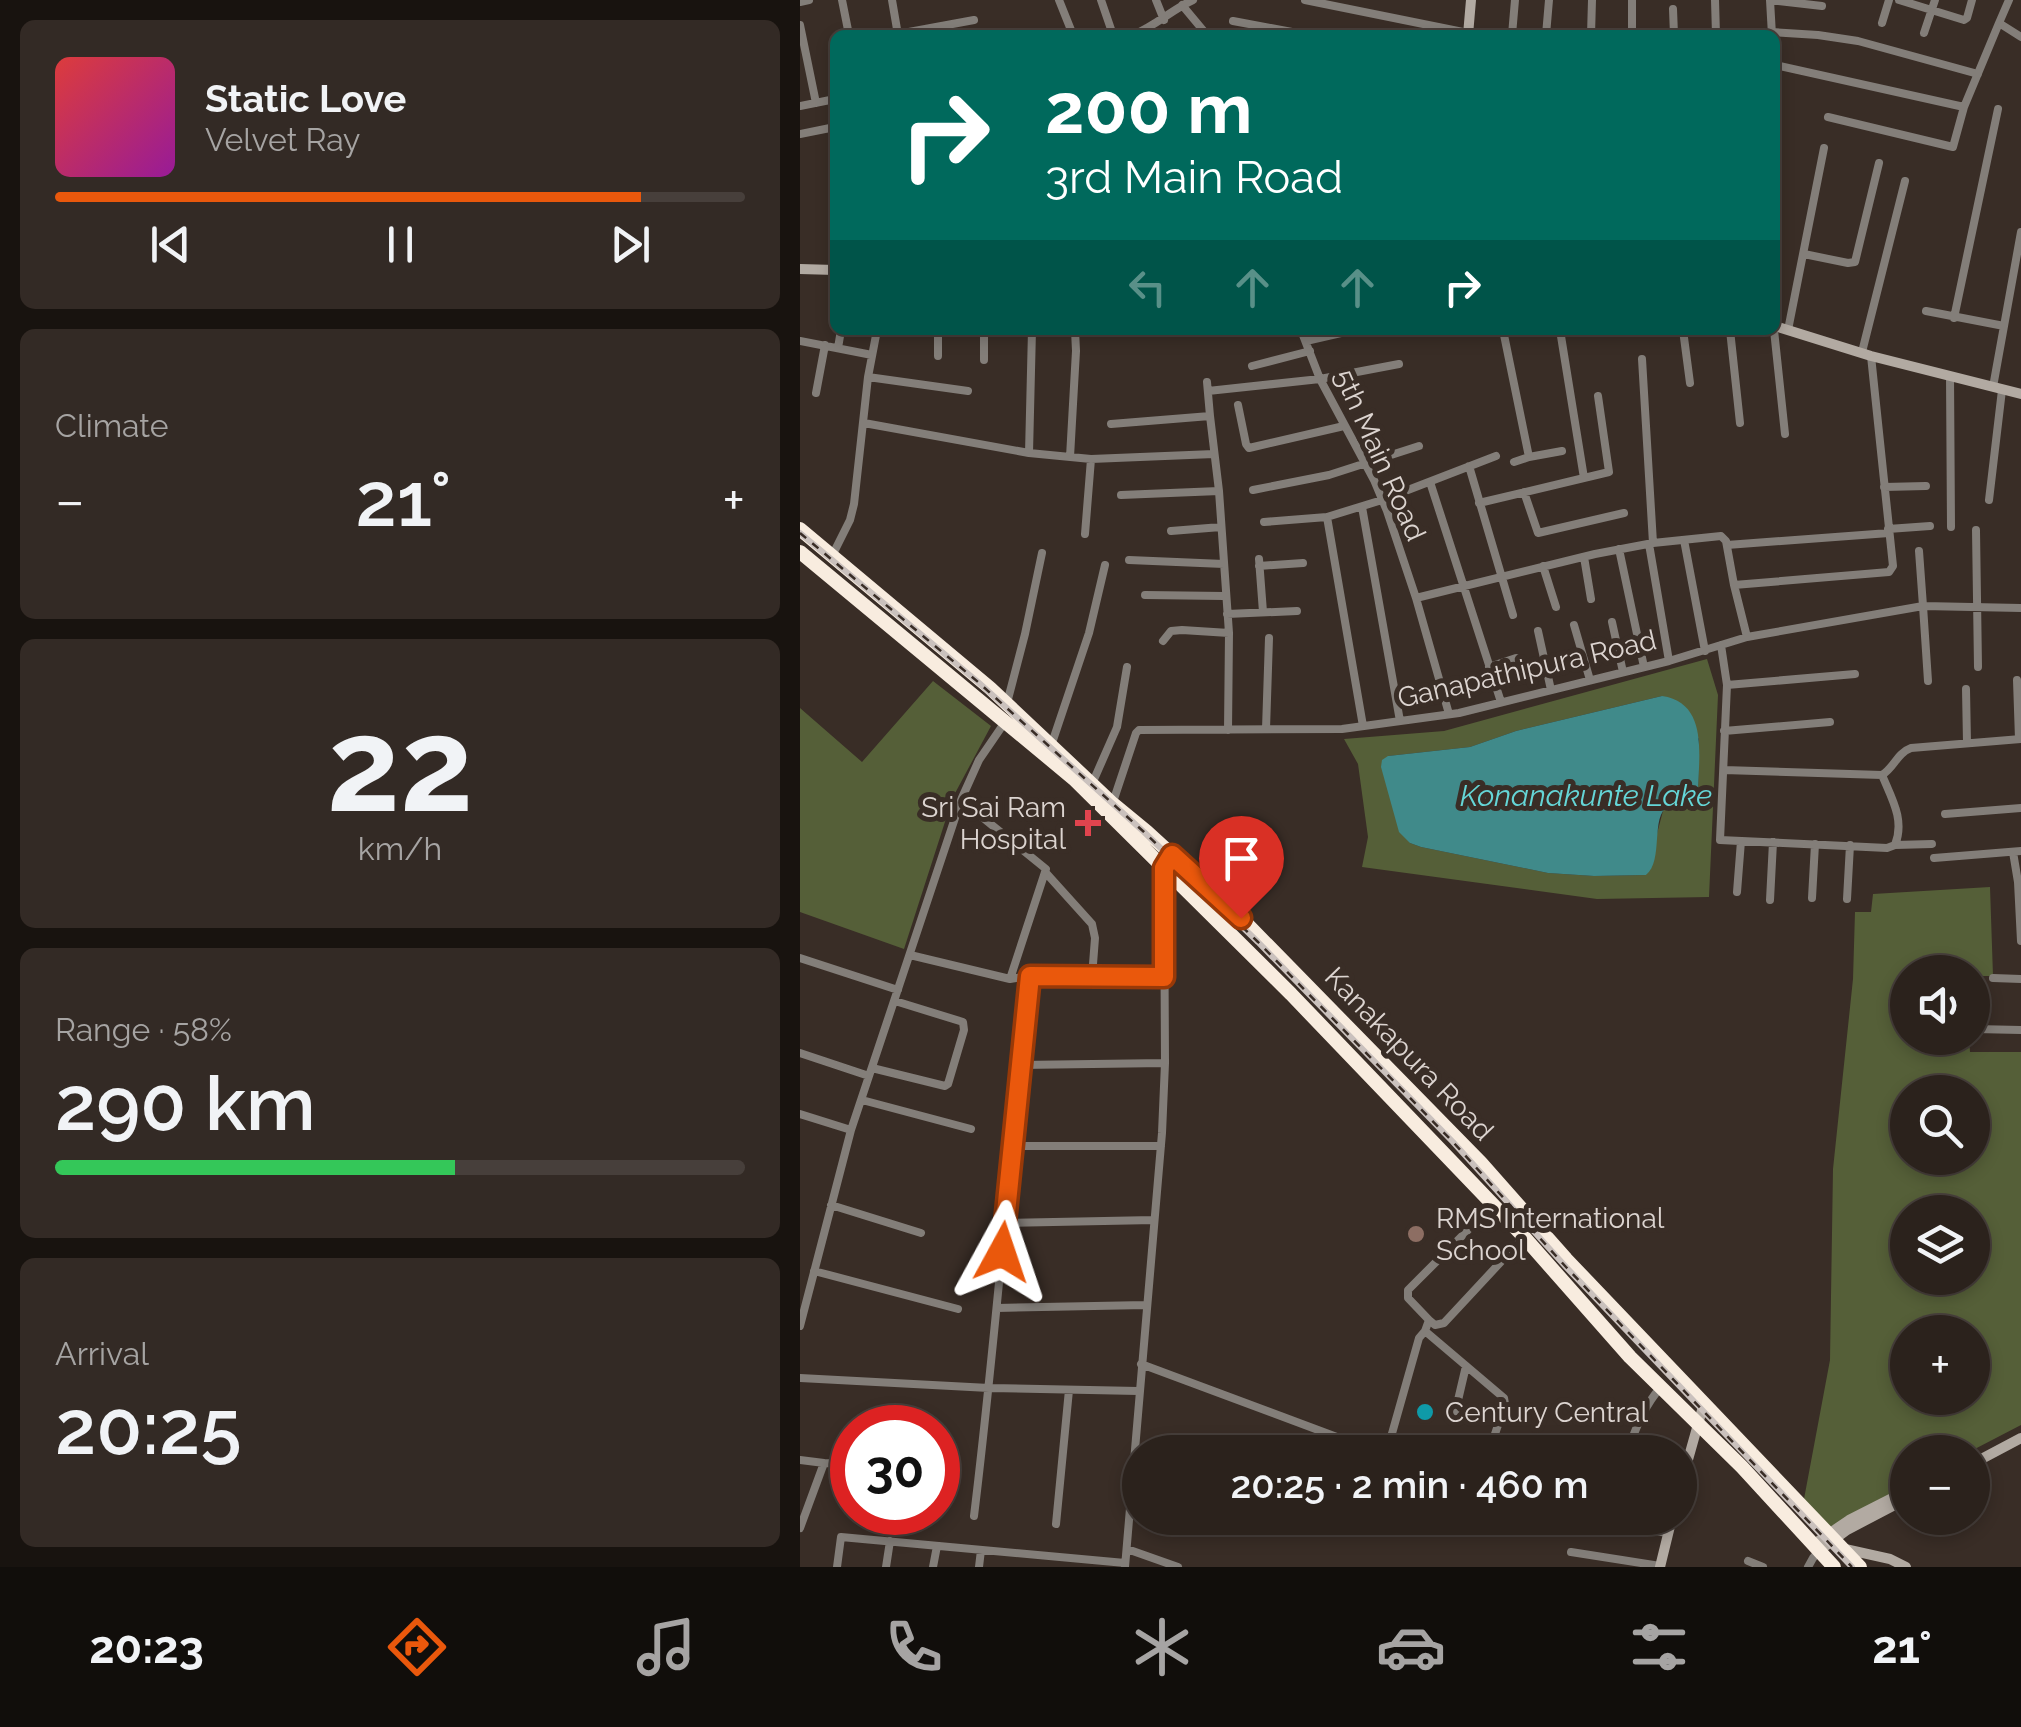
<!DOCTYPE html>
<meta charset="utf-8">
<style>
:root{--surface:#2b221c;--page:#332a25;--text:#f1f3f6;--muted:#a6a4a3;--line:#473f3b;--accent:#ea580c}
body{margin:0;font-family:Raleway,sans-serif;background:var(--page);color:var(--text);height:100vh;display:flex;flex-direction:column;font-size:38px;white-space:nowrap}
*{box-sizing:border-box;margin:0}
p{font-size:32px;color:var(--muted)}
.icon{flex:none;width:55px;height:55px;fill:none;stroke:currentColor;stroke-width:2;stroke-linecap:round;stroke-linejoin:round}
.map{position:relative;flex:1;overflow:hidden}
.panel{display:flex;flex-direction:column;gap:20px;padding:20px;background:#18130f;width:800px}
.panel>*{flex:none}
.banner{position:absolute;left:30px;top:30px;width:950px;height:305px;border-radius:15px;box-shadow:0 5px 15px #0003,0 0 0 2px var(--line);background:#00695c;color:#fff;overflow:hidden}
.fabs{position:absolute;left:1090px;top:955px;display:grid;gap:20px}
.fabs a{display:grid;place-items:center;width:100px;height:100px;border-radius:50%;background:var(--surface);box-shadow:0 5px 15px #0003,0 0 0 2px var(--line);font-size:50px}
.speed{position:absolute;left:30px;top:1405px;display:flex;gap:20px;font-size:50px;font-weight:700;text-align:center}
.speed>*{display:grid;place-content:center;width:130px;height:130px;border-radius:50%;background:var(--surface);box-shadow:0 5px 15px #0003,0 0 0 2px var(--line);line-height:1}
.speed .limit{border:15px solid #d22;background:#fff;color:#111}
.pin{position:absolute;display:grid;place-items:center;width:85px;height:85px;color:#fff;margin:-102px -42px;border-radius:50% 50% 50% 0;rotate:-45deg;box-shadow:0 0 10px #0007}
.pin .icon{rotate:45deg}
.me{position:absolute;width:110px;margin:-55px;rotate:5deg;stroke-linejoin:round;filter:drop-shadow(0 0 8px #0008)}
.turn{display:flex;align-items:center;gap:35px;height:210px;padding:0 50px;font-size:45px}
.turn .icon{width:130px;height:130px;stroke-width:2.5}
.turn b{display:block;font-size:70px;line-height:85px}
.lanes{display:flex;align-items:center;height:95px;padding:0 50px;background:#0003;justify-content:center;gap:50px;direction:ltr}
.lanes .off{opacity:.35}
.big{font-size:75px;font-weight:600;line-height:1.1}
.panel .widget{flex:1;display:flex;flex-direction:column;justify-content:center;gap:15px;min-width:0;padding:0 35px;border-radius:15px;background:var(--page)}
.panel .dial{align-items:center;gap:0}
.dial b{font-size:130px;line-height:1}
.song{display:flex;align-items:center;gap:30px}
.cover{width:120px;height:120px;border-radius:15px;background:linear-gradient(135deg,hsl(0 70% 55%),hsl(300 70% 35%))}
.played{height:10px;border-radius:5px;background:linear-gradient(90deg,var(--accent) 85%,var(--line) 85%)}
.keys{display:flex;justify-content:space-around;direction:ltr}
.heat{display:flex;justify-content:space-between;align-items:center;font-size:55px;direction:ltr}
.charge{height:15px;border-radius:8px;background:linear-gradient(90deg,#34c759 58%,var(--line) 0)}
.trip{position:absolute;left:322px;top:1435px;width:575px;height:100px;border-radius:50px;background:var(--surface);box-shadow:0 5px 15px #0003,0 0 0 2px var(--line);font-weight:600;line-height:100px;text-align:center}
.tabs{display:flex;height:160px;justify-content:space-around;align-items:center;background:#110e0b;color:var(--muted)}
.tabs .icon{width:70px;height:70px}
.tabs .on{color:var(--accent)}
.tabs b{font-size:45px;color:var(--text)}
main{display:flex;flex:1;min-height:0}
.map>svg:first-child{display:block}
.green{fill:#555f38;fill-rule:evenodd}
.water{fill:#408a8a}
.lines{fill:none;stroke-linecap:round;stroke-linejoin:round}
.street{stroke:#837e79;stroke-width:8}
.secondary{stroke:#b2aaa2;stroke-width:10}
.highway{stroke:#f8ecdf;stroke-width:14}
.rail-casing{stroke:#cac1bd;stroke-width:6}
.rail{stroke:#392d26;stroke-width:2.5;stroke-dasharray:8;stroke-linecap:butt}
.route-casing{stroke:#983908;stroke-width:25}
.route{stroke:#ea580c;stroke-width:18}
.health-dot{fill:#e0444e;stroke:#392d26;stroke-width:4}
.education-dot{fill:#8d6e63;stroke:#392d26;stroke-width:4}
.culture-dot{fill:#0f9aa8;stroke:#392d26;stroke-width:4}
.labels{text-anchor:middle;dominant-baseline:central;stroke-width:10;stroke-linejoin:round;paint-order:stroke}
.street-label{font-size:28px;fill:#dcd4d0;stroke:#392d26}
.poi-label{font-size:28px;fill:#dcd4d0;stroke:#392d26;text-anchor:start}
.water-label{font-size:30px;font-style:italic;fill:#65d6d7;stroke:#392d26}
</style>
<main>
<section class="panel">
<div class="widget">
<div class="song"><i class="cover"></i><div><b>Static Love</b><p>Velvet Ray</p></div></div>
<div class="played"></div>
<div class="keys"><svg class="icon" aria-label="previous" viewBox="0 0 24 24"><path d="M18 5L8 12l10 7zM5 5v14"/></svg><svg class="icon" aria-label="pause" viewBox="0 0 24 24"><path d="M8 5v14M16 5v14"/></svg><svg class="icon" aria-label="next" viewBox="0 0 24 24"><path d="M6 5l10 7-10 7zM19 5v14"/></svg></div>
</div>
<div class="widget"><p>Climate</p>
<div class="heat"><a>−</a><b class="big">21°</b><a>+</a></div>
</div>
<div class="widget dial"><b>22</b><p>km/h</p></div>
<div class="widget"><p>Range · 58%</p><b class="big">290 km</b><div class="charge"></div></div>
<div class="widget"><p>Arrival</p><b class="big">20:25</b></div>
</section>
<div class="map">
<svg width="1221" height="1567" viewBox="0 0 1221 1567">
<rect width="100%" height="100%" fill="#392d26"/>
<!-- green -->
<path class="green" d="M907 659 918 695 909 897 797 899 562 867 568 837 558 764 544 739 644 731ZM862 696 899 739 898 795C883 809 875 797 863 811L846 875 794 876 748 873 621 847 610 843 588 756 670 747 716 731Z
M133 681 191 726 153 797 104 949 0 912V708L62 762Z
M1190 887 1193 976H1173L1172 972H1108V1038H1169L1170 1052H1221V1425L1169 1452H1108L1107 1485 1030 1527 1004 1499 1030 1360 1033 1169 1053 979 1055 912H1071L1073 894ZM1108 1092H1172V1158H1108ZM1108 1212H1172V1278H1108ZM1108 1332H1172V1398H1108Z"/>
<!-- water -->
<path class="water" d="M862 696C910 703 898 759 898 795L893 802C885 803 874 802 868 806 850 817 864 860 846 875L794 876 748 873 621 847 610 843 599 832 581 767 582 760 588 756 670 747 716 731Z"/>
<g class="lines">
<!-- street -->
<path class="street" d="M42 0 49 35
M92 0 98 35
M259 0 273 35
M301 0 313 35
M356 0 364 20
M505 0 668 33
M832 0V35
M915 0 916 35
M970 0 1022 6
M970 0 972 35
M1099 0 1164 20 1167 18 1172 0
M1209 0 1199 23 1221 37
M0 2 9 0
M382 5 407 35
M873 9 874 35
M433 21 508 35
M1082 23 1089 0
M0 25 16 103
M972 32 1018 35 1058 41 1178 74
M1124 33 1135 0
M98 34 174 20
M333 35C357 25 371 10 393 0
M712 35 715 0
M746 35 749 0
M791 35 792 0
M975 65 1164 107
M0 106 35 99
M975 108V179
M1028 117 1153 147 1164 107 1199 23
M0 134 35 127
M1004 254 1048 263 1055 262 1079 163
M1126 311 1204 326
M1154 318 1198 109
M232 330 229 453 291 459 414 454
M501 330 520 379 574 480 587 511 616 598 649 714
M703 330 729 457 714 462
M760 330 784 478
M883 330 890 383
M930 330 940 423
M974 330 985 434
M988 330 1024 148
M432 331 443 330
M0 341 72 355
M506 341 554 330
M38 348 41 330
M1062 352 1105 181
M138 356V330
M842 359 853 543
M184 360V330
M452 366 510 351
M1150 376 1151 527
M68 377 168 391
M407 382 410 416
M1193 387 1221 232
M408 391 520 379 599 364
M16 393 25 345
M438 405 446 444 449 448 544 426
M64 423 229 453
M311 424 410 416 419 491 429 633 428 730
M270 457 276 351 275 330
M729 457 762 451
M669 466 713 615
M630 482 701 702
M1084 487 1126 486
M453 490 529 475 619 446
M724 492 738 533 824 513
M321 495 419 491
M1189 500 1202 390
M679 503 809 472 798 396
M562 507 600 721
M527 517 563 726
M464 522 527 517 582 500 696 456
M1088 529 1130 526
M1176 530 1178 667
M371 531 421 527
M285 534 291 459
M884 540 905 651
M849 544 869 661
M927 545 1089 533
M819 549 844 667
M1119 551 1123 606 1221 608
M32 556 50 520 54 504 68 377 77 330
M784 557 791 599
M459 559 463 612
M329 560 424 564
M459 566 503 563
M743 566 756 607
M934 585 1089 572 1093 566 1071 356
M345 595 424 596
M616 598 795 554 853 543 921 536 926 541 934 585 947 637
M427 614 497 611
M812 622 823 672
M774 625 790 680
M738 631 751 690
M363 641 371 631 382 630 429 633
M921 645 927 685 920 840 1087 848 1095 845C1105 820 1092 799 1082 775
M689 667 716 658
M1217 680 1219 739
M927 685 1055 674
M1166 689 1167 743
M207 703 225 634 242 553
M466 729 469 638
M924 731 1030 722
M251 746 289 633 305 565
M924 770 1082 775C1094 768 1097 753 1111 748L1221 739
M292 784 317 727 327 667
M161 800 246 869 210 979
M313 802 336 733 339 730 542 729 659 713 869 661 947 637 1123 606 1128 681
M1145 814 1221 808
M1095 845 1132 844
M1213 852 1218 882 1221 941
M1134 858 1221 851
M246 873 292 924 295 938 292 977
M937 892 941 841
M1012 898 1015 844
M1047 899 1050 845
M970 900 973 842
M110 955 210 979 229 976 364 977
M0 958 98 990
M1193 978 1221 979
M1175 1029 1221 1030
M0 1053 69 1076
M220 1065 365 1063
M72 1068 145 1086 148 1084 164 1030 163 1022 95 1001
M62 1100 171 1129
M0 1114 51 1130
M211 1146H361
M31 1205 121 1233
M204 1223 354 1220
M14 1271 158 1309
M197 1308 346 1305
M629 1320 635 1325 644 1323 724 1237
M0 1326 51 1130 161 800 179 760 205 722
M625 1331 704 1398 705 1404 689 1452
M341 1364 577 1452
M0 1378 189 1388 338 1391
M655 1413 666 1366
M623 1452 598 1445 592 1441 591 1437 619 1338 625 1331 629 1320 608 1298V1290L693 1205
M828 1452C835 1428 844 1406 861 1387
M0 1460 24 1463
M174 1516C196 1336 210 1156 229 976
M787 1521 868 1533
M256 1524 269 1390
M0 1528 24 1463 52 1464
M327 1549 378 1567
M771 1552 860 1566
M948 1561 963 1567
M37 1567 41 1537 325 1563
M86 1567 90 1541
M133 1567 137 1546
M179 1567 181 1550
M325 1567 362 1133 365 1063 364 867
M1008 1567 1013 1558 1020 1550"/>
<!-- secondary -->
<path class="secondary" d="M668 35 671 0
M0 269 35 270
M975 326 1071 356 1221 394
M1172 1464 1221 1438
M880 1488 904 1403
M1014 1544 1049 1520 1108 1490
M1045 1549 1090 1559 1106 1567
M1020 1550 1047 1530 1108 1498
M860 1567 872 1518"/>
<!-- highway -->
<path class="highway" d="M0 529 190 688 313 804 347 832 441 918 681 1163 766 1259 1060 1567
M0 552 274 779 491 994 724 1237 830 1357 942 1467 1034 1567"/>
<defs>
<path id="rail" d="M0 533 178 682 344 832 458 942 653 1142 766 1267 1052 1567"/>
</defs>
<!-- rail casing -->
<use href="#rail" class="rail-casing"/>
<!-- rail -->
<use href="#rail" class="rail"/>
</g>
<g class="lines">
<defs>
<path id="route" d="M202 1252 230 976 364 977V868L372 855 441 918"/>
</defs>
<!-- route casing -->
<use href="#route" class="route-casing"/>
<!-- route -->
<use href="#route" class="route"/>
</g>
<!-- markers -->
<path class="health-dot" d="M283 808h10v10h10v10h-10v10h-10v-10h-10v-10h10z"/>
<circle class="education-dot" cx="616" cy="1234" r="10"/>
<circle class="culture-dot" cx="625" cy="1412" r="10"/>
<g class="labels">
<!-- street labels -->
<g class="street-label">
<text transform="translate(580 455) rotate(66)">5th Main Road</text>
<text transform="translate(727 669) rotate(-13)">Ganapathipura Road</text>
<text transform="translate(609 1054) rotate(46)">Kanakapura Road</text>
</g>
<!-- poi labels -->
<g class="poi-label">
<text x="266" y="807" text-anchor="end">Sri Sai Ram<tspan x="266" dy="32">Hospital</tspan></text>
<text x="636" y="1218">RMS International<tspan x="636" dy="32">School</tspan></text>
<text x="645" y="1412">Century Central</text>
</g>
<!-- water labels -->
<g class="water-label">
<text x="786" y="795">Konanakunte Lake</text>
</g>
</g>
</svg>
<div class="fabs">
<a><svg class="icon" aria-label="sound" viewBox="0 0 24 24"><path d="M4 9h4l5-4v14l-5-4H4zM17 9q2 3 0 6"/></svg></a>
<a><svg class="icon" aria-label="search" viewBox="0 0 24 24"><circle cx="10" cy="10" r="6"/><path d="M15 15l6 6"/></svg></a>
<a><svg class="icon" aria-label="layers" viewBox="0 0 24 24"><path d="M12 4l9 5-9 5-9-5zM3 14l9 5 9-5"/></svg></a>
<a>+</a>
<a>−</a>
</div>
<div class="speed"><div class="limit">30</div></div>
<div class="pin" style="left:441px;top:918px;background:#d93025"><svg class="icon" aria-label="arrive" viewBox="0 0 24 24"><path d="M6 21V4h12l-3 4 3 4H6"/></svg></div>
<svg class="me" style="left:202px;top:1252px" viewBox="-20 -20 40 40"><path d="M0-17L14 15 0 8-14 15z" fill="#ea580c" stroke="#fff" stroke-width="4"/></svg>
<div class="trip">20:25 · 2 min · 460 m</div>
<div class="banner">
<div class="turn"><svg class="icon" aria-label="right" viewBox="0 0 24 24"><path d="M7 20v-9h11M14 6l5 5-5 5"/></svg><div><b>200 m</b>3rd Main Road</div></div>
<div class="lanes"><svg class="icon off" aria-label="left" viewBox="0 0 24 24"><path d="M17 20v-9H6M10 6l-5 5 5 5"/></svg><svg class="icon off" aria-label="ahead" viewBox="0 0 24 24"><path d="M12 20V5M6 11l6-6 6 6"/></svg><svg class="icon off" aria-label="ahead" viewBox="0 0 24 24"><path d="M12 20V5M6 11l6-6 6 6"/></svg><svg class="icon" aria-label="right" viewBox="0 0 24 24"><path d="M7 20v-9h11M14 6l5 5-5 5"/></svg></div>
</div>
</div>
</main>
<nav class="tabs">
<b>20:23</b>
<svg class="icon on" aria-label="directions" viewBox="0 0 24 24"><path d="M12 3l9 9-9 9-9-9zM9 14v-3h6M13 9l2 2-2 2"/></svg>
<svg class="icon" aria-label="music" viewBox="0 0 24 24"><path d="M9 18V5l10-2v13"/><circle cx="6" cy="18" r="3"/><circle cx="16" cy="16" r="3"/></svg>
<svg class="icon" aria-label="phone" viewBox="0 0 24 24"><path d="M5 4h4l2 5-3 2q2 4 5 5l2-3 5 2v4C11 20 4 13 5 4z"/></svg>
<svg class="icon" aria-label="climate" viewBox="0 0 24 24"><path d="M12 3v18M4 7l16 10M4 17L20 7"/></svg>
<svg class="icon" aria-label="car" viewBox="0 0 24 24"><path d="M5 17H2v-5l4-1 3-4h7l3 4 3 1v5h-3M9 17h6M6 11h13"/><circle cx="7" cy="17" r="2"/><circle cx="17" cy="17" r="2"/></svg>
<svg class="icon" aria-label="filters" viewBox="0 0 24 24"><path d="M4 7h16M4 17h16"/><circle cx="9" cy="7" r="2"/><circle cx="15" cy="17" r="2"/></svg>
<b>21°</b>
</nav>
